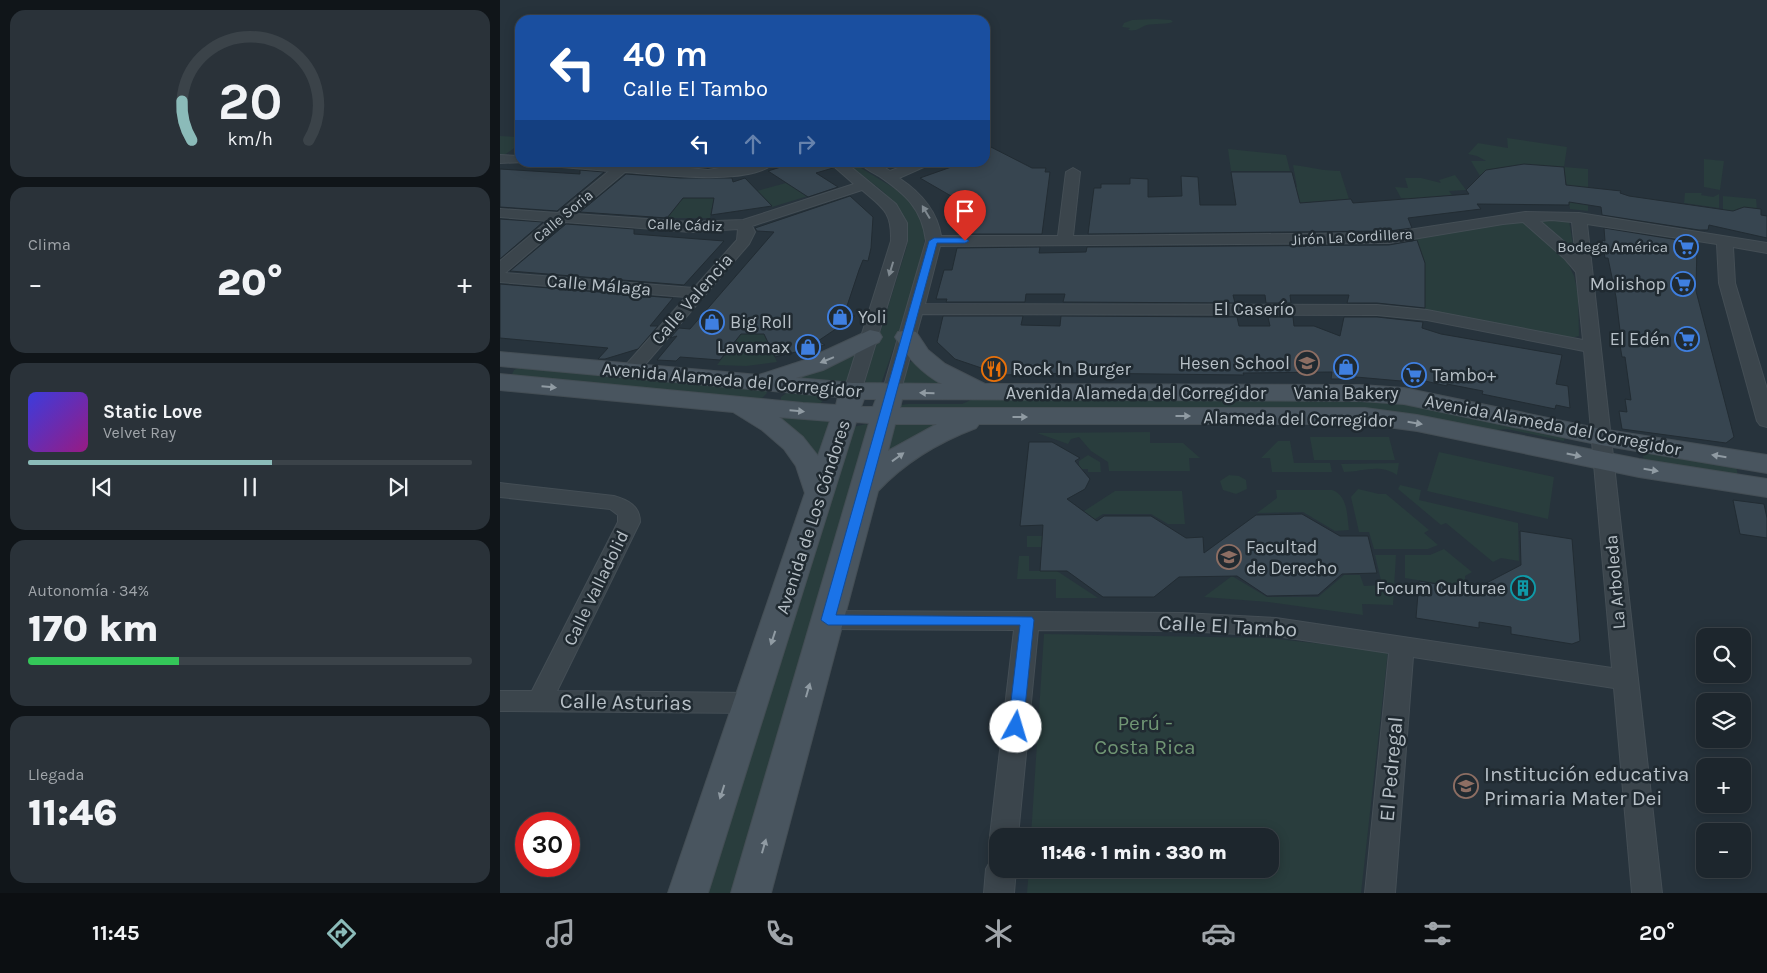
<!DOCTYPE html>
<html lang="es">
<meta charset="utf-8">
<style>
:root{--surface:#1d262d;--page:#2a3239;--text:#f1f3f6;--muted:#a0a5aa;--line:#3b4349;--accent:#8bbbb9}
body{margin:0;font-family:Karla,sans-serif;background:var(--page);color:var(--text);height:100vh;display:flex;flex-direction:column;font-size:19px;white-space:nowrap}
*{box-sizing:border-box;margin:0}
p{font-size:16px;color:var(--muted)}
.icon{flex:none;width:28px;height:28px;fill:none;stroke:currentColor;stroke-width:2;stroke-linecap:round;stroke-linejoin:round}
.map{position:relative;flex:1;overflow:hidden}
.side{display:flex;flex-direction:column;gap:10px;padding:10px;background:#101519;width:500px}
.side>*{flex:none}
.top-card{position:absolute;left:15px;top:15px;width:475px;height:152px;border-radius:15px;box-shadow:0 2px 12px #0003,0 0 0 1px var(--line);background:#1a4fa0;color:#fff;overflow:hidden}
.controls{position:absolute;left:1196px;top:628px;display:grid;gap:10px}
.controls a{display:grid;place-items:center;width:55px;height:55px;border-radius:10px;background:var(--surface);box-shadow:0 2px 12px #0003,0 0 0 1px var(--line);font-size:25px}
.speed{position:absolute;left:15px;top:812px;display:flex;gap:10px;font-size:25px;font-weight:700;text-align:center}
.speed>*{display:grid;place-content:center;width:65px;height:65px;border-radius:50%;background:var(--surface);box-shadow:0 2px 12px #0003,0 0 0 1px var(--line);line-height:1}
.speed .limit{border:8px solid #d22;background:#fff;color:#111}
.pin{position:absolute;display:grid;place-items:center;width:42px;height:42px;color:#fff;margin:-51px -21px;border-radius:50% 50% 50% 0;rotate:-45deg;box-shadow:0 0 5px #0007}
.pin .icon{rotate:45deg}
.me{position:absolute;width:55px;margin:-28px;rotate:6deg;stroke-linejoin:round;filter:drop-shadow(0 0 4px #0008)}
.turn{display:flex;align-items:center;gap:18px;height:105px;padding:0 25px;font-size:22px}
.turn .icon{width:65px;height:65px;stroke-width:2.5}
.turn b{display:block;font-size:35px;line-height:42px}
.lanes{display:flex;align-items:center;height:48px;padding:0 25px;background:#0003;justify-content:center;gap:25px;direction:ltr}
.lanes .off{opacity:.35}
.big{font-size:38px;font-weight:800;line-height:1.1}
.side .card{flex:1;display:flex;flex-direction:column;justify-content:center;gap:8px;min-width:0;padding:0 18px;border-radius:15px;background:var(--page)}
.side .dial{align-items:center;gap:0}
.dial svg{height:130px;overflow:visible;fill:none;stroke:var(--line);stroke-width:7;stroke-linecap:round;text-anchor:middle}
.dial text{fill:var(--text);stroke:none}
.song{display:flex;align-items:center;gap:15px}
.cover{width:60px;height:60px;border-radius:8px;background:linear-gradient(135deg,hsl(240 70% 55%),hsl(310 70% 35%))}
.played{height:5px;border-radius:2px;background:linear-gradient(90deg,var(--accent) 55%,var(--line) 55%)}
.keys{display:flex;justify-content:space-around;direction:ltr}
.heat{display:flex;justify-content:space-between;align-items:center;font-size:28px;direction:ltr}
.charge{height:8px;border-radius:4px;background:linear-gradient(90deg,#34c759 34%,var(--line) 0)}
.trip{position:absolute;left:489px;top:828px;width:290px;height:50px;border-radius:15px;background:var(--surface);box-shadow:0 2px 12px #0003,0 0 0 1px var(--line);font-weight:800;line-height:50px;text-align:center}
.tab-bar{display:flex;height:80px;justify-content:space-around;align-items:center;background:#0c0f12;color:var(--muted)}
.tab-bar .icon{width:35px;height:35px}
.tab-bar .selected{color:var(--accent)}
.tab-bar b{font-size:22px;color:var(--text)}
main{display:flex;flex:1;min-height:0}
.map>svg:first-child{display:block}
.green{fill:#293d3d}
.building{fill:#374550;stroke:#222c33}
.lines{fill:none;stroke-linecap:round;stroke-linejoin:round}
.street-casing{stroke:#444e55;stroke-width:2}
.secondary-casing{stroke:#444e55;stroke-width:2}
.street{fill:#3b454c;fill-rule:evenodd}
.secondary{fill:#49555f;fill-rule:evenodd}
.oneway{fill:#7f8990}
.oneway2{fill:#909ba3}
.route{fill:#1a73e8;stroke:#114b97}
.labels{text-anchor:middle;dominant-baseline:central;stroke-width:5;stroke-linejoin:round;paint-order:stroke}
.far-street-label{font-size:15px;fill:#b7c0c7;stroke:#202a31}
.far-poi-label{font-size:15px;fill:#b7c0c7;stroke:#202a31;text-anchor:end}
.poi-label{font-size:18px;fill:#b7c0c7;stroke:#202a31;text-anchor:end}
.street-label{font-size:18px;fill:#b7c0c7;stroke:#202a31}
.near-street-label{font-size:21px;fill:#b7c0c7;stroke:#202a31}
.near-park-label{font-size:21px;fill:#709674;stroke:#202a31}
.near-poi-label{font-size:21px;fill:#b7c0c7;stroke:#202a31;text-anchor:start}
</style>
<main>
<section class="side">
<div class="card dial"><svg viewBox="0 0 100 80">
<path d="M14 69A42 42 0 1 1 86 69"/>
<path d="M14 69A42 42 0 0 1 8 45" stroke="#8bbbb9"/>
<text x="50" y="56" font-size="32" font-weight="700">20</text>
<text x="50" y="72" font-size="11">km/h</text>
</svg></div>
<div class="card"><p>Clima</p>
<div class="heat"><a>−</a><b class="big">20°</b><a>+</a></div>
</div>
<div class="card">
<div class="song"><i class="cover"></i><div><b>Static Love</b><p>Velvet Ray</p></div></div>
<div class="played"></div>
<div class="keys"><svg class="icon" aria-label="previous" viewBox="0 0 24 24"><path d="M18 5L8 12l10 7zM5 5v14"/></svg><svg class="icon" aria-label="pause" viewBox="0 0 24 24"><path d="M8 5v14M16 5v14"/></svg><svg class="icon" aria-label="next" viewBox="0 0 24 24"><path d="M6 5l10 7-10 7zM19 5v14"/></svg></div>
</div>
<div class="card"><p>Autonomía · 34%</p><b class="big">170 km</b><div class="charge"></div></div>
<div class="card"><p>Llegada</p><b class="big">11:46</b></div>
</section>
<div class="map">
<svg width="1267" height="893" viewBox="0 0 1267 893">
<rect width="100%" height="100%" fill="#27333c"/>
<!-- green -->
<path class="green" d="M656 19 671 20 673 22C664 25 650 23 644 26 642 27 636 32 628 30L630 28 622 27 624 23 632 20Z
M0 136 20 137V144L3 156 0 155Z
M1007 138 1067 147 1064 167 1088 169V211L1070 209 1064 168 1022 164 1020 171 994 177 981 174 980 176 971 161H986L977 156 968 154 978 143 1008 148Z
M728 149 786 155 790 171H731Z
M1204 159 1224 161 1220 190 1204 187Z
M356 165 407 196 424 221 426 235 410 301 381 384H366L365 381 407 246C411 206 380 190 353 168Z
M793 165C810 167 823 171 840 171L849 199 797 203 733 192V187H797Z
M955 175 966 190 949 191 952 195C934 196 920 201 901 198L895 187 908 188 905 178H921L941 183 939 180Z
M174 178 195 198H214L210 218H167L183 198Z
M286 183 308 196 272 207 257 191Z
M1185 193H1202L1201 195 1213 197 1219 194V208L1184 203Z
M1223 196 1256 199 1257 209 1244 207 1237 209 1236 216 1223 210Z
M1016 221 1025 223 1065 257 1074 276 1078 294 1079 336 1071 338 925 310V263L915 238Z
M1040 221H1069L1074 250Z
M241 334H264L277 362 246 366 217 365Z
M353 354H356L348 381 345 383 294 378Z
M412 361 450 385 402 386 409 363Z
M21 367 266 390 267 393 261 399 11 376 14 370Z
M288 392 324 395 326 397 320 404 281 402V397Z
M473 399H890L1065 434 1064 441 1007 429 988 431 913 415 401 411 396 408 401 405 408 404H462Z
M272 414 331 421 318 456 304 438Z
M395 423H441L385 455Z
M366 424 369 426 236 893H204L353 427Z
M650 432V443H683L700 458H689L690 471H609L608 462 591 451 579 437 571 439 568 444 537 433Z
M810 437H889L895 460H814Z
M778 441H790L794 463H830L832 472H772L770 458H761Z
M1142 450 1236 465 1238 477 1144 462Z
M939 452 1054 477 1048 519 927 491Z
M588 455 600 462 601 472H588V469H579V461Z
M899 463 897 475C879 463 863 472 844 472L841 464Z
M729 475 739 476 746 480 747 489 736 494 723 490 720 481Z
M900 485 921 490 919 500 1018 523 1019 561 1001 558 993 562 946 523 941 525 898 489Z
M858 489 879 494H886L929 530 924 533 938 545 928 549H874L869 532H859L851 497Z
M776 490H832C848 495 847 516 849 530L835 531 803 512 757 513 777 498Z
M615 491H682L685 524H668L651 514H603L567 537 566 547H527V536H553L555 530Z
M944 549 972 572 965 576 966 588 905 578V555H930Z
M875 555H896L893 605 862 604 863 615 768 602 704 597 732 576 767 597H818L844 575H860L864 586 882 585Z
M519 556H529V571H557L598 598H556V579H517Z
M544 634 768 638 888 651 861 893H527L529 869H770V836H531Z"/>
<!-- building -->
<path class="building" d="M485 144 532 168H546L545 172H550L542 234H459L451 202 458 200 420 178 457 165 485 162Z
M156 162H229V164L208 168Z
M297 162H327L333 168 316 173 338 187 308 197 268 171Z
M1024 164 1064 167 1066 185 1121 191 1120 193 1129 196 1233 211 1244 207 1261 209V215L1267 216V238L1209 225 1208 230H1199L1102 215 1101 207 1069 202V205L977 204 981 209 908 218 912 228 889 231 588 234 594 188H601V184H630V178L648 179V197L682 196 681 176 698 177 700 205H736L731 172H792L800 203 851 199 853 203 969 194 966 190 986 170Z
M0 169 80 174V170L104 172 57 211 0 207Z
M126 174 180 178H232L233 182 245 178 272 206 211 215 214 198H183L167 218 80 212Z
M350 196 373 217 371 248 368 261 363 260 359 270 344 315 355 316 318 341 325 345 275 357 264 334H241L220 360 180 357 176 361 157 360 177 336 170 338 179 328 190 329 274 232 257 231 255 228Z
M0 219 43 222 0 259Z
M66 224 134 229V234L224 241 184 285 10 271Z
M1104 228 1197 243 1196 291 1234 437 1226 443 1122 429 1119 411 1127 412 1125 399 1131 400 1125 357H1122L1119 339H1121L1116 297 1108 258H1105L1102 240 1105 241Z
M917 240 925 263V308L877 303H847L849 295H790L791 303H766L765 295H733L735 303 563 302 565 294H526L525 302H446L447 299H436L444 270H452L457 248 540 247 539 253 586 252 587 247 889 245Z
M0 284 173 298 150 326H158L138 349 105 359H98L108 348 0 338Z
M443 316H523L521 325 560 326 561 316 737 317 739 326H770L768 317H793L794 326H814L840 336 844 317H877L923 322 922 328 941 334 1062 355 1056 384 1068 386 1070 408 1056 405 1055 409 982 394 983 391 947 384V386L903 376 901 381 856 377 855 379H831L832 372 743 373 744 375 574 373 502 375 455 359 437 342Z
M529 442H552L580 458 575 461 590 479 585 489 567 499 597 521 604 516H651L686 538 703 537 704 553 756 515 802 514 840 536H868L877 573 842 574 818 595 767 596 737 576 679 577 654 597H603L567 571H540L543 525 520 526Z
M1233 500 1264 504 1267 518V538L1240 534Z
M1020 531 1072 539 1080 641 1072 644 1011 634V627L979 622V628L916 618 919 581 973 590 1021 565Z"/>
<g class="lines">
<defs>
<path id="street" d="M0 155 20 156V162H25L0 163Z
M43 162H134L208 170 253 162H275C252 187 157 174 125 172L75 214 191 222 243 220 354 184 329 162H345L396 204 407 223V241L360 395H346L344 391 391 241C392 212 383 208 362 190L252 226 255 232 249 244 136 375H124L121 371 124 367 186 297 0 282V261L48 221 0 217V209L58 213 109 171 50 166ZM65 222 191 232 238 229 237 240 194 288 5 273Z
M359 162H376L390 171 414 162H435L399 178C420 192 437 210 441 236H558L566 172 573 168 580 172 573 236 889 233 1025 212 1079 213 1267 243V253L1233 247 1235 283 1267 389V427L1260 425 1257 421 1219 283 1217 244 1087 224 1162 893H1132L1114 688 913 657 895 893H865L889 653 776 636 683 631 538 630 518 836H498V846L494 845 490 836 514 630 328 629 320 626 316 620 320 614 328 611 683 613 776 618 1112 668 1084 351 927 320 877 315 422 314 400 393 398 397H384L382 393 426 241C422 208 405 194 379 176 372 172 364 168 359 162ZM1052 220 1072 222 1075 251 1040 221ZM1023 222 1065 259 1076 272 1083 340 927 310 877 305 425 304 440 246 889 243 1003 224Z
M0 483 114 496C128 500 140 506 140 522L57 691 252 693 261 696 265 703 261 710 252 713 0 711V691H32L118 522V515L110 509 0 497Z
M498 857V869H516L514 893H484L486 869 491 860Z"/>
<path id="secondary" d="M370 330 379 332 382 337 379 342 323 370 296 378 353 383 442 384C421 373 407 357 395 337L398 332 407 330 416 332 428 350 445 364 485 384 861 385 904 388 1101 429 1267 455V473L1101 445 904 404 861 401 402 399 400 408H865L917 415 1139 459 1267 479V497L1139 477 917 431 865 424H479L476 428C439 442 406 461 378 491L271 893H231L369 423 356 422 208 893H168L305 493 296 466 284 449 262 430 233 412 0 390V374L303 403 336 405 338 397 0 366V352L259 375 305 360ZM364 399H376L373 407H361ZM279 417 330 421 318 456 303 437ZM395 424H437L388 451Z"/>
</defs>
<!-- street casing -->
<use href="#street" class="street-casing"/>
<!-- secondary casing -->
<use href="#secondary" class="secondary-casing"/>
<!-- street -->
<use href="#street" class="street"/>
<!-- secondary -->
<use href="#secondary" class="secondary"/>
</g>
<!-- one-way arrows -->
<defs><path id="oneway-solid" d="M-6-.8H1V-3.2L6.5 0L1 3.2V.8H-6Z" transform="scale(1.25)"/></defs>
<g class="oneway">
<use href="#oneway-solid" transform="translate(426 212) rotate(-121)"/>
<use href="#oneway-solid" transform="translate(391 269) rotate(107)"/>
</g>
<g class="oneway2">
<use href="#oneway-solid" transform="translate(327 360) rotate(158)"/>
<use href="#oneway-solid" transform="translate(49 387) rotate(5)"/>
<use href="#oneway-solid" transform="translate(427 393) rotate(-179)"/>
<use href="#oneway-solid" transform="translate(297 411) rotate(5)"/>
<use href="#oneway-solid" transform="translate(683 416)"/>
<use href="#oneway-solid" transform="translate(520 417)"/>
<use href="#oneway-solid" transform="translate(915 423) rotate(9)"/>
<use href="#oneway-solid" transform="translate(1074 455) rotate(12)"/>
<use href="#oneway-solid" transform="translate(1219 456) rotate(-171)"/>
<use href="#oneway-solid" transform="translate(398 457) rotate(-36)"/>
<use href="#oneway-solid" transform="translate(1151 470) rotate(9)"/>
<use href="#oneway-solid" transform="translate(273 638) rotate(108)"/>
<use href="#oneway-solid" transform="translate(308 690) rotate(-74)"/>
<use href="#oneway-solid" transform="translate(222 792) rotate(108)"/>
<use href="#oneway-solid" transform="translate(264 846) rotate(-74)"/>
</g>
<!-- route -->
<path class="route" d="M434 238H465L469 241 465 243H437L336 615 532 617 534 620 523 727 521 731 516 733 511 731 508 727 520 625H328L321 620 429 241Z"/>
<!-- icons -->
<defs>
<symbol id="supermarket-ring" viewBox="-11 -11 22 22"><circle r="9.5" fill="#202a31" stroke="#3f7fe0" stroke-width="1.5"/><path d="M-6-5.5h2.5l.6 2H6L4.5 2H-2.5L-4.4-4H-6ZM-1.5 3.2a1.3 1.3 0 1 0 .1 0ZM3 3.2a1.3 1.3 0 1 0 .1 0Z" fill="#3f7fe0"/></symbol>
<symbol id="shop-ring" viewBox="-11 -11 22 22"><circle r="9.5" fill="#202a31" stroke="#3f7fe0" stroke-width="1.5"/><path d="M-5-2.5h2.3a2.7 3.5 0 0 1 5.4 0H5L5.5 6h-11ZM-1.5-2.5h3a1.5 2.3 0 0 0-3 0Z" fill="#3f7fe0"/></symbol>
<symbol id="school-ring" viewBox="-11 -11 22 22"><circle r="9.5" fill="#202a31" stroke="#8d6e63" stroke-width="1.5"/><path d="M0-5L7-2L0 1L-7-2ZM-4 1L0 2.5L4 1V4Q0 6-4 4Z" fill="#8d6e63"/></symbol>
<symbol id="restaurant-ring" viewBox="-11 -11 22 22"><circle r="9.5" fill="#202a31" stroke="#e8710a" stroke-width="1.5"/><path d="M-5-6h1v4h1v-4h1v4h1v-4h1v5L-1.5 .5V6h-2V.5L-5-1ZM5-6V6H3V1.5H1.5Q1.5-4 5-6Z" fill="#e8710a"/></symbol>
<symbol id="university-ring" viewBox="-11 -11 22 22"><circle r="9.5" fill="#202a31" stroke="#8d6e63" stroke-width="1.5"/><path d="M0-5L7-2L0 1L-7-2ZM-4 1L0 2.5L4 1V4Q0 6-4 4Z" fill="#8d6e63"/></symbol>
<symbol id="building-ring" viewBox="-11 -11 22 22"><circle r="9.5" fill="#202a31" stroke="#0f9aa8" stroke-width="1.5"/><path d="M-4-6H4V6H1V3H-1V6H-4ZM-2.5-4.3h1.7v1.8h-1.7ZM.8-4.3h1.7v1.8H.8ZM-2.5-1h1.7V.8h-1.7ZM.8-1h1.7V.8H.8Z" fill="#0f9aa8"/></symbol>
</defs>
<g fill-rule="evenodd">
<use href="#supermarket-ring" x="1172" y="233" width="28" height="28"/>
<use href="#supermarket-ring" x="1169" y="270" width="28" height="28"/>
<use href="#shop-ring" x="326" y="303" width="28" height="28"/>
<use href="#shop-ring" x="198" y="308" width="28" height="28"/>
<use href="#supermarket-ring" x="1173" y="325" width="28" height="28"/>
<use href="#shop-ring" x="294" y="333" width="28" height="28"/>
<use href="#school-ring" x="793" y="349" width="28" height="28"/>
<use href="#shop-ring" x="832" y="353" width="28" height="28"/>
<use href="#restaurant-ring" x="480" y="355" width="28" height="28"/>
<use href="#supermarket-ring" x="900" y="361" width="28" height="28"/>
<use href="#university-ring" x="715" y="543" width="28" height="28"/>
<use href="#building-ring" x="1009" y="574" width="28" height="28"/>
<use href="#school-ring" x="952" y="772" width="28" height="28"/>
</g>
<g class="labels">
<!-- far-street labels -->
<g class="far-street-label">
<text transform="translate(63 216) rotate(-40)">Calle Soria</text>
<text transform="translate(185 225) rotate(2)">Calle Cádiz</text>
<text transform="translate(852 237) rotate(-3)">Jirón La Cordillera</text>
</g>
<!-- far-poi labels -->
<g class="far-poi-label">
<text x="1168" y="247">Bodega América</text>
</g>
<!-- poi labels -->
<g class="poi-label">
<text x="1166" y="284">Molishop</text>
<text x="358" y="317" text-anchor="start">Yoli</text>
<text x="230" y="322" text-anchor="start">Big Roll</text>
<text x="1170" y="339">El Edén</text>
<text x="290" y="347">Lavamax</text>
<text x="790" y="363">Hesen School</text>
<text x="512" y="369" text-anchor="start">Rock In Burger</text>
<text x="932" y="375" text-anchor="start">Tambo+</text>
<text x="846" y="393" text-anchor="middle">Vania Bakery</text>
<text x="746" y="547" text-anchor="start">Facultad<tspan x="746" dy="21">de Derecho</tspan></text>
<text x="1006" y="588">Focum Culturae</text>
</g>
<!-- street labels -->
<g class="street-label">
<text transform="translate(99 285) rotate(5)">Calle Málaga</text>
<text transform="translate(192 299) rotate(-49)">Calle Valencia</text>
<text x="754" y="309">El Caserío</text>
<text transform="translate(232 380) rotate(5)">Avenida Alameda del Corregidor</text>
<text x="636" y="393">Avenida Alameda del Corregidor</text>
<text transform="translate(799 419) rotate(1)">Alameda del Corregidor</text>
<text transform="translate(1053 425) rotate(11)">Avenida Alameda del Corregidor</text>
<text transform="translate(313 517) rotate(-72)">Avenida de Los Cóndores</text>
<text transform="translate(1115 582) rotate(-95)">La Arboleda</text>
<text transform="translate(96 588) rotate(-64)">Calle Valladolid</text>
</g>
<!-- near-street labels -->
<g class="near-street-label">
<text transform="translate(728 626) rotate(3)">Calle El Tambo</text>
<text transform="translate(126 702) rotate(1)">Calle Asturias</text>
<text transform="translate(891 769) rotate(-85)">El Pedregal</text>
</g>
<!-- near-park labels -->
<g class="near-park-label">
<text x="645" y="723">Perú -<tspan x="645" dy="24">Costa Rica</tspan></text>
</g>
<!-- near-poi labels -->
<g class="near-poi-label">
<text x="984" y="774">Institución educativa<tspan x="984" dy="24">Primaria Mater Dei</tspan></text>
</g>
</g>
</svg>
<div class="controls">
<a><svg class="icon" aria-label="search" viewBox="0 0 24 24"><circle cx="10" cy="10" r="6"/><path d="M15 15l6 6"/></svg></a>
<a><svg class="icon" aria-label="layers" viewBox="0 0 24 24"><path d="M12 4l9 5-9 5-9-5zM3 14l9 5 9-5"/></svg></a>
<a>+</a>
<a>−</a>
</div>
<div class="speed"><div class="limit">30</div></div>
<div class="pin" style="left:465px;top:241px;background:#d93025"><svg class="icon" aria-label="arrive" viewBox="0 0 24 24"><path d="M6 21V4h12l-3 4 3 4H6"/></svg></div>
<svg class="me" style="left:516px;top:727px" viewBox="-20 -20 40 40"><circle r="19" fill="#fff"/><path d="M0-13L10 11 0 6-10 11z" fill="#1a73e8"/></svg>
<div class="trip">11:46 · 1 min · 330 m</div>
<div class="top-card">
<div class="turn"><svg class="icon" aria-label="left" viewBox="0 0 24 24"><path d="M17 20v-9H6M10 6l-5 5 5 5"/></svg><div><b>40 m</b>Calle El Tambo</div></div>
<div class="lanes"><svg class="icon" aria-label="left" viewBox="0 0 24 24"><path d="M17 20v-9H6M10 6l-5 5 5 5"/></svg><svg class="icon off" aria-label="ahead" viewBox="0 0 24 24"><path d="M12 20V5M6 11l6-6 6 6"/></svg><svg class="icon off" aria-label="right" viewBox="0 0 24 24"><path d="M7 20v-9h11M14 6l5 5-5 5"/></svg></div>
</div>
</div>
</main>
<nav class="tab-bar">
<b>11:45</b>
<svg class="icon selected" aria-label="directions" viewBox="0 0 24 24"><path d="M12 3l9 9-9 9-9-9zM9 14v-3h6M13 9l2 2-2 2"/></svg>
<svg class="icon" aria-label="music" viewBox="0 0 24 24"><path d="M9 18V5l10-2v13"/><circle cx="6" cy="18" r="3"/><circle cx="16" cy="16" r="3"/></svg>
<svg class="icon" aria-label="phone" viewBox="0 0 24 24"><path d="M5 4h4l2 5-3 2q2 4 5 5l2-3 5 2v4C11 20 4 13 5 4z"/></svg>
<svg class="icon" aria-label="climate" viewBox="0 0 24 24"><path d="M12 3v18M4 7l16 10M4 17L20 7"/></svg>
<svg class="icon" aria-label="car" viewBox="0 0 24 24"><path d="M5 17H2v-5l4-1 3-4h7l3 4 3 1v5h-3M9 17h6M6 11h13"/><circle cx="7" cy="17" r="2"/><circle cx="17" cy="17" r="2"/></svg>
<svg class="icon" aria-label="filters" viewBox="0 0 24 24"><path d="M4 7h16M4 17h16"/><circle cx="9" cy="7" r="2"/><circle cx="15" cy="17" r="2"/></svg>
<b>20°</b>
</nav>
